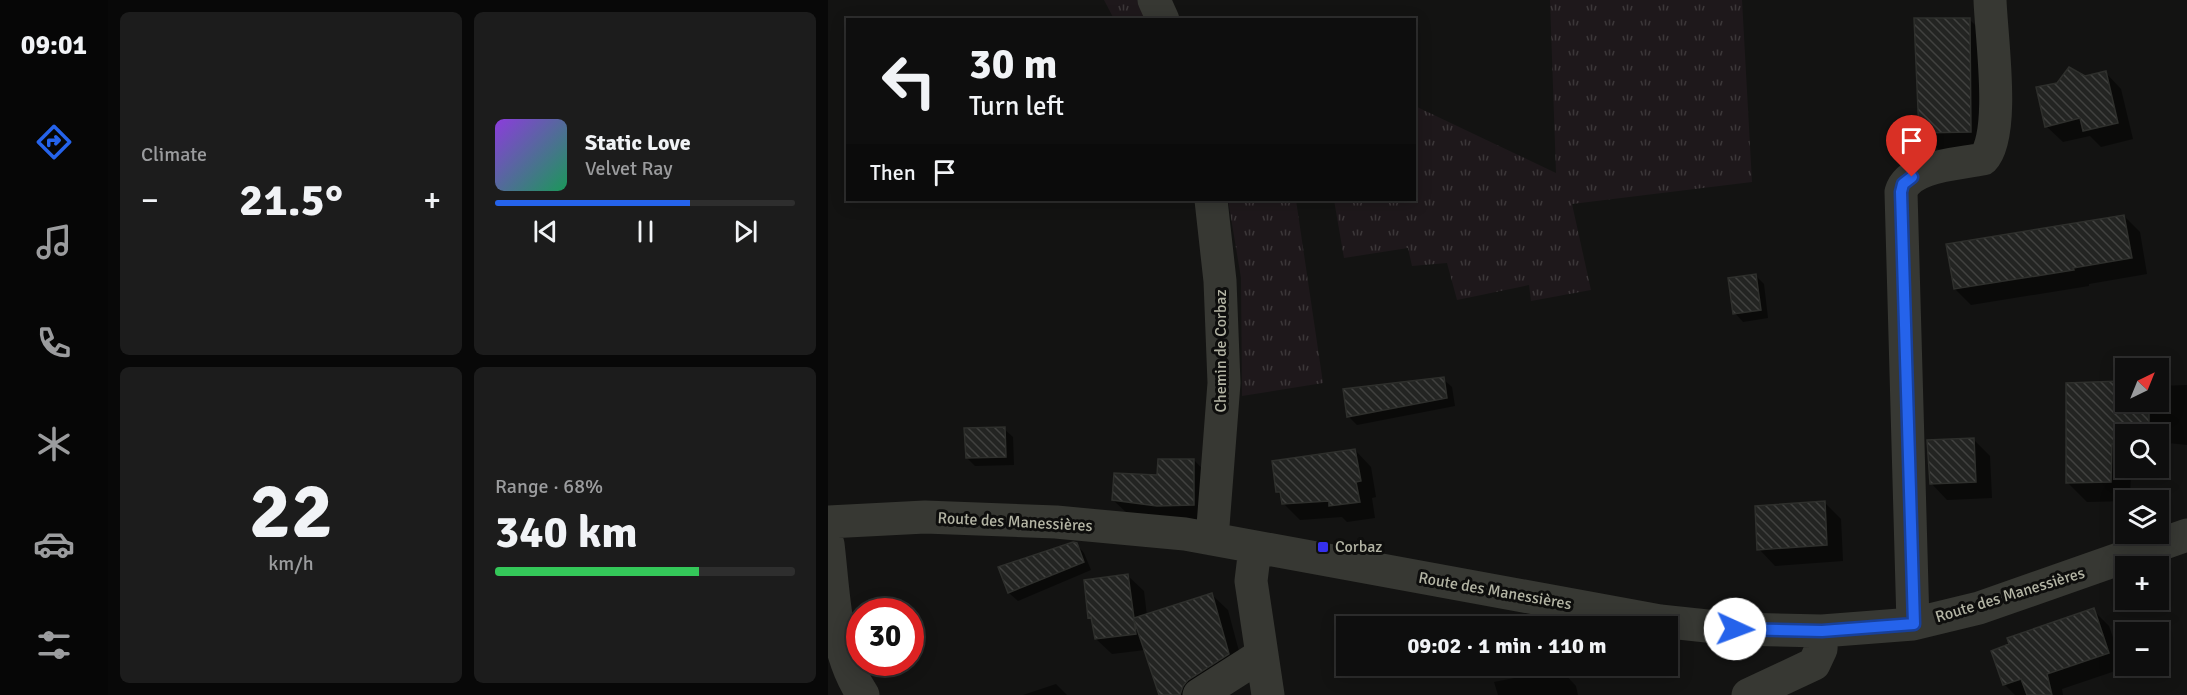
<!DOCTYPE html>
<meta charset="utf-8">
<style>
:root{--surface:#0e0e0e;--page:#1c1c1c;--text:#f1f3f6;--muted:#9b9c9e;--line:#2e2e2e;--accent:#2563eb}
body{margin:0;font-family:Signika,sans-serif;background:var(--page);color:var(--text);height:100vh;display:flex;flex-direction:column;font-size:22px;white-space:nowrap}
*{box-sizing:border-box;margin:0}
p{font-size:20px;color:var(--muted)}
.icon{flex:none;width:33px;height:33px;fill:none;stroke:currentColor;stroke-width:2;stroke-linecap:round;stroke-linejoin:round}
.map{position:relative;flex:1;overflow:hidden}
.side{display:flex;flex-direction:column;gap:12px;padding:12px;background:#080808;width:720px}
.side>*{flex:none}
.banner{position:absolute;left:18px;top:18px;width:570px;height:183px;border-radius:0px;box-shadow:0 3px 15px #0003,0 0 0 2px var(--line);background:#0e0e0e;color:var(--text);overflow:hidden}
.needle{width:39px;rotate:43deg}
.buttons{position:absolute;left:1287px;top:358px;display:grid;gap:12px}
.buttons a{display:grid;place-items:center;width:54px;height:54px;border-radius:0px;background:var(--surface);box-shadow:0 3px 15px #0003,0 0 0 2px var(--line);font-size:30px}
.speed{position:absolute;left:18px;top:598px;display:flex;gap:12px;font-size:30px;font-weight:700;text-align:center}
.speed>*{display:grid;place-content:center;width:78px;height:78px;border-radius:50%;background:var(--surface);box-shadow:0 3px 15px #0003,0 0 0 2px var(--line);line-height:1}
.speed .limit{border:9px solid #d22;background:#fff;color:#111}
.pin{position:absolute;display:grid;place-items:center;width:51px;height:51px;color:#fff;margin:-62px -26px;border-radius:50% 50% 50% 0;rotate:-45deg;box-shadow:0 0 6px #0007}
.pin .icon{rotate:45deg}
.me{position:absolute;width:66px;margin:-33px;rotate:92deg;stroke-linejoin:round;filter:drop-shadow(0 0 4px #0008)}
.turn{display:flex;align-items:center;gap:21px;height:126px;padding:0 24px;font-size:27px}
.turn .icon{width:78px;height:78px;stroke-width:2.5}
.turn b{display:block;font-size:42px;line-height:51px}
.then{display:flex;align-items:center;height:57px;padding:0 24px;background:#0003;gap:12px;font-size:22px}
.big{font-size:45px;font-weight:800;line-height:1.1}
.side .widget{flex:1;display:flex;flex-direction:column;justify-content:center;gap:9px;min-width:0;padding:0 21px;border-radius:9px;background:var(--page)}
.side .dial{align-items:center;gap:0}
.dial b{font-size:78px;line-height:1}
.song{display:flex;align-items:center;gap:18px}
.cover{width:72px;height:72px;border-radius:9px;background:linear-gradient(135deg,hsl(270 70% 55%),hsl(150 70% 35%))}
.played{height:6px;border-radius:3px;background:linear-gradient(90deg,var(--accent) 65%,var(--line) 65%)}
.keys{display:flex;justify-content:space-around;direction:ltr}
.heat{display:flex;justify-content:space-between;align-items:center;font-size:33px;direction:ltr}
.charge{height:9px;border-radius:4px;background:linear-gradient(90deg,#34c759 68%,var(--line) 0)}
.side .tiles{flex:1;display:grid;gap:12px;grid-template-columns:repeat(2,1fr)}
.trip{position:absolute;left:508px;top:616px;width:342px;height:60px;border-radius:0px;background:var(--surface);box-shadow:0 3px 15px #0003,0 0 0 2px var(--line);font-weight:800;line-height:60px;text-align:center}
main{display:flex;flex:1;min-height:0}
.dock{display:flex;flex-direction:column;width:108px;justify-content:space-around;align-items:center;background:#060606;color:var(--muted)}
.dock .icon{width:42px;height:42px}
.dock .active{color:var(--accent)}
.dock b{font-size:27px;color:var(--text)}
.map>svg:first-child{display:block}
.grass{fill:url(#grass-tufts)}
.shadow{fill:#0007}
.building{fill:url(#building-back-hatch);stroke:#2e2f2c;stroke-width:1.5}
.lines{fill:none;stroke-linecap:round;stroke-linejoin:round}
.minor{stroke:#373833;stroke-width:33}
.route-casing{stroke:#184099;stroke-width:15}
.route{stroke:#2563eb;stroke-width:10}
.poi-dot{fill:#3530ed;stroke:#0e0e0d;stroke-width:2}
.labels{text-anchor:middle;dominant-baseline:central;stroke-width:6;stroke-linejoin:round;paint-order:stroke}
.street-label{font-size:16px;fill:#b3b4a4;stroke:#0e0e0d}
.poi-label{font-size:16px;fill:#b3b4a4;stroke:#0e0e0d;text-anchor:start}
</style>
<main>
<nav class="dock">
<b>09:01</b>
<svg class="icon active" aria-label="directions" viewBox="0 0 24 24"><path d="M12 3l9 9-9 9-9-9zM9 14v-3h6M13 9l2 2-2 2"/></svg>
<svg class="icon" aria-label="music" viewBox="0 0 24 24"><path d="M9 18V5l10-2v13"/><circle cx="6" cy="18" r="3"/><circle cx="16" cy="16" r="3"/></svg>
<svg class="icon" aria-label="phone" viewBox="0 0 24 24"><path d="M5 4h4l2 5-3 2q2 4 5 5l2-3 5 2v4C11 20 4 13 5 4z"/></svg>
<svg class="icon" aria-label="climate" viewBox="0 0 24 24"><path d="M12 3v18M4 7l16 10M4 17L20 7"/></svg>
<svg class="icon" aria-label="car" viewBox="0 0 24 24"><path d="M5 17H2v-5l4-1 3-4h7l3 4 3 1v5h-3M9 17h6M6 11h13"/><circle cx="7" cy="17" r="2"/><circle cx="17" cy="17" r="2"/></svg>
<svg class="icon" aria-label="filters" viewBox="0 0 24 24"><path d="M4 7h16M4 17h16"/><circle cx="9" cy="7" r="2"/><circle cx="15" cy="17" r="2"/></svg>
</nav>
<section class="side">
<div class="tiles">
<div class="widget"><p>Climate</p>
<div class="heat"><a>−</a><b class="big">21.5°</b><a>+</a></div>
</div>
<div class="widget">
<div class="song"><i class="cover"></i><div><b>Static Love</b><p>Velvet Ray</p></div></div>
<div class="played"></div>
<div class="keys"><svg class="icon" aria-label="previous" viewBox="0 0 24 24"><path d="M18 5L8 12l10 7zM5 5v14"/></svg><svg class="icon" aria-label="pause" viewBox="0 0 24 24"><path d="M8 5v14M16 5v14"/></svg><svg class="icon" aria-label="next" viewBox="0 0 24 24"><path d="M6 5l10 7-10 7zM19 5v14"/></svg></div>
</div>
<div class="widget dial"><b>22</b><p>km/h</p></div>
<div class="widget"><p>Range · 68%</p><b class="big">340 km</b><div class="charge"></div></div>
</div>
</section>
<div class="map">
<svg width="1359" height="695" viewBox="0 0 1359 695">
<defs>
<pattern id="grass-tufts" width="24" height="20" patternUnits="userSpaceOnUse" patternTransform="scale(1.5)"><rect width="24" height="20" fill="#1e181b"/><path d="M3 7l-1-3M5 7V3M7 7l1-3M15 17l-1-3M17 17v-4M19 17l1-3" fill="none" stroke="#3c3739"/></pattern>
<pattern id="building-back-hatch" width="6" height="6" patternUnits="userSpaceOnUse" patternTransform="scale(1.5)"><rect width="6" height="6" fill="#232422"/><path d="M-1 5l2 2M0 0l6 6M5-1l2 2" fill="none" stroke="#41413f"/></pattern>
</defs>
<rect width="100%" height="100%" fill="#131312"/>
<!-- grass -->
<path class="grass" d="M276 0H310L319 19H286Z
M722 0H914L924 182 744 204 763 290 703 301 701 285 629 300 619 263 584 266 580 248 516 258 506 200H586L587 106 728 173Z
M400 200H468L495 383 414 396 413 278Z"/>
<!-- shadow -->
<path class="shadow" d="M1141 19 1164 42 1165 155H1116L1093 132Z
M1277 72 1293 89 1305 139 1273 147 1262 136 1235 142 1218 126 1230 84Z
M1296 216 1312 232 1319 274 1261 284V286L1143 305 1127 289Z
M928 276 936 284 940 318 915 322 907 313Z
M615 379 624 387 627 406 529 425 520 416Z
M1292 383 1297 387 1298 402H1330V386L1359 385V445L1340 443V462H1330V435H1298V468H1303L1302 501 1259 502 1239 482Z
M176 429 185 437 186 465 147 466 139 458Z
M1145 439 1162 456 1164 498 1119 500 1103 483Z
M527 450 543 467 548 497 544 498 547 518 519 522 514 517 472 520 455 503 450 492Z
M366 460 380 475V519L345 520 300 514 285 500Z
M996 502 1013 519 1015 561 947 566 931 549Z
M248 544 256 553 263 570 190 601 181 593 172 568Z
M300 576 316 591 319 616 384 595 400 610 416 670 376 695H332L317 650 284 654 268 639 265 621 262 617Z
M1265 610 1281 626 1296 668 1234 689 1235 695H1187L1177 685 1165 652Z
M732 669 748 686 750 695H670L666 682Z
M228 684 239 695H195Z"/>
<!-- building -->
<path class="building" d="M1086 18H1142L1143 132 1091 133Z
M1241 67 1257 76 1278 71 1290 123 1255 131 1252 118 1217 127 1208 87 1229 83Z
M1296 215 1304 258 1245 268 1246 270 1126 289 1118 244Z
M928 274 933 310 905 314 900 278Z
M616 377 619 398 519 417 515 389Z
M1293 381V386H1298V402H1321V435H1298V444H1284L1283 482 1238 483V383Z
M177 427 178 457 138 458 136 428Z
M1146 438 1148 482 1102 484 1099 440Z
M527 449 533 481 528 482 532 502 501 506V501L454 504 452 492H448L444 461Z
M330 459H366V505L329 506 284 500 286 473 329 475Z
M997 501 999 545 929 550 927 506Z
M245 542 249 543 256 562 180 593 170 567Z
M300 574 306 618 384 593 401 654 360 680 355 686 352 695H331L306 620 308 634 267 639 263 617 260 618 256 580Z
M1266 608 1281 653 1219 674 1224 695H1199L1193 679 1175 685 1163 651 1181 644 1179 638Z"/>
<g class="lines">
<!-- minor -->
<path class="minor" d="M326 0 335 20
M383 200 392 281 396 383 384 539
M0 522 97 517 228 522 357 534 832 621 907 629 994 631 1085 624 1151 608 1359 535
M0 544C6 593 6 653 35 695
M427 548 423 581 440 695
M1085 624 1073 192C1081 165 1132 164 1155 159 1178 136 1163 34 1162 0
M371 695 432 656
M920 695 986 664 993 649 994 631"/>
</g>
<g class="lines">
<defs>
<path id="route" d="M907 629 994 631 1086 624 1073 192 1075 184 1084 177"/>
</defs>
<!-- route casing -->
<use href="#route" class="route-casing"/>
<!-- route -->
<use href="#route" class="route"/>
</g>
<!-- markers -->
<rect class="poi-dot" x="489" y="541" width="12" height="12" rx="3"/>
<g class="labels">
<!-- street labels -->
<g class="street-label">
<text transform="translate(393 351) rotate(-90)">Chemin de Corbaz</text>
<text transform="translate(187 522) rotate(3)">Route des Manessières</text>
<text transform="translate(667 591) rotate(10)">Route des Manessières</text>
<text transform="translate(1182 595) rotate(-17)">Route des Manessières</text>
</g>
<!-- poi labels -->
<g class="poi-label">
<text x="507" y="547">Corbaz</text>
</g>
</g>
</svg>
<div class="buttons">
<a><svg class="needle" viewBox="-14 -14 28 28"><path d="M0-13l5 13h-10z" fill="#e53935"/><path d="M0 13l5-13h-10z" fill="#9b9c9e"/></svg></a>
<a><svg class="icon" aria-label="search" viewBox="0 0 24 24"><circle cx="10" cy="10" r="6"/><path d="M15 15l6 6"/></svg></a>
<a><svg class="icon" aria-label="layers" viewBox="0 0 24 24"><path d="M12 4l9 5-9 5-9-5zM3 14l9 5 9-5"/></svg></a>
<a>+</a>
<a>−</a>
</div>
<div class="speed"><div class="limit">30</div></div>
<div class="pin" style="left:1084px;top:177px;background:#d93025"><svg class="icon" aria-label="arrive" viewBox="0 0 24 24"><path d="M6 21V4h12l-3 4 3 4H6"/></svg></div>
<svg class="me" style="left:907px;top:629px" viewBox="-20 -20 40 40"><circle r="19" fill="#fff"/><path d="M0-13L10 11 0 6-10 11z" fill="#2563eb"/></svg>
<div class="trip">09:02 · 1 min · 110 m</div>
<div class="banner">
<div class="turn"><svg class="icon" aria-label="left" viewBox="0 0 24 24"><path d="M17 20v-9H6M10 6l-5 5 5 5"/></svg><div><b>30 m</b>Turn left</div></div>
<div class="then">Then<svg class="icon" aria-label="arrive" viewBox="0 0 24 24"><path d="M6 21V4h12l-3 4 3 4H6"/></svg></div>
</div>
</div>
</main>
